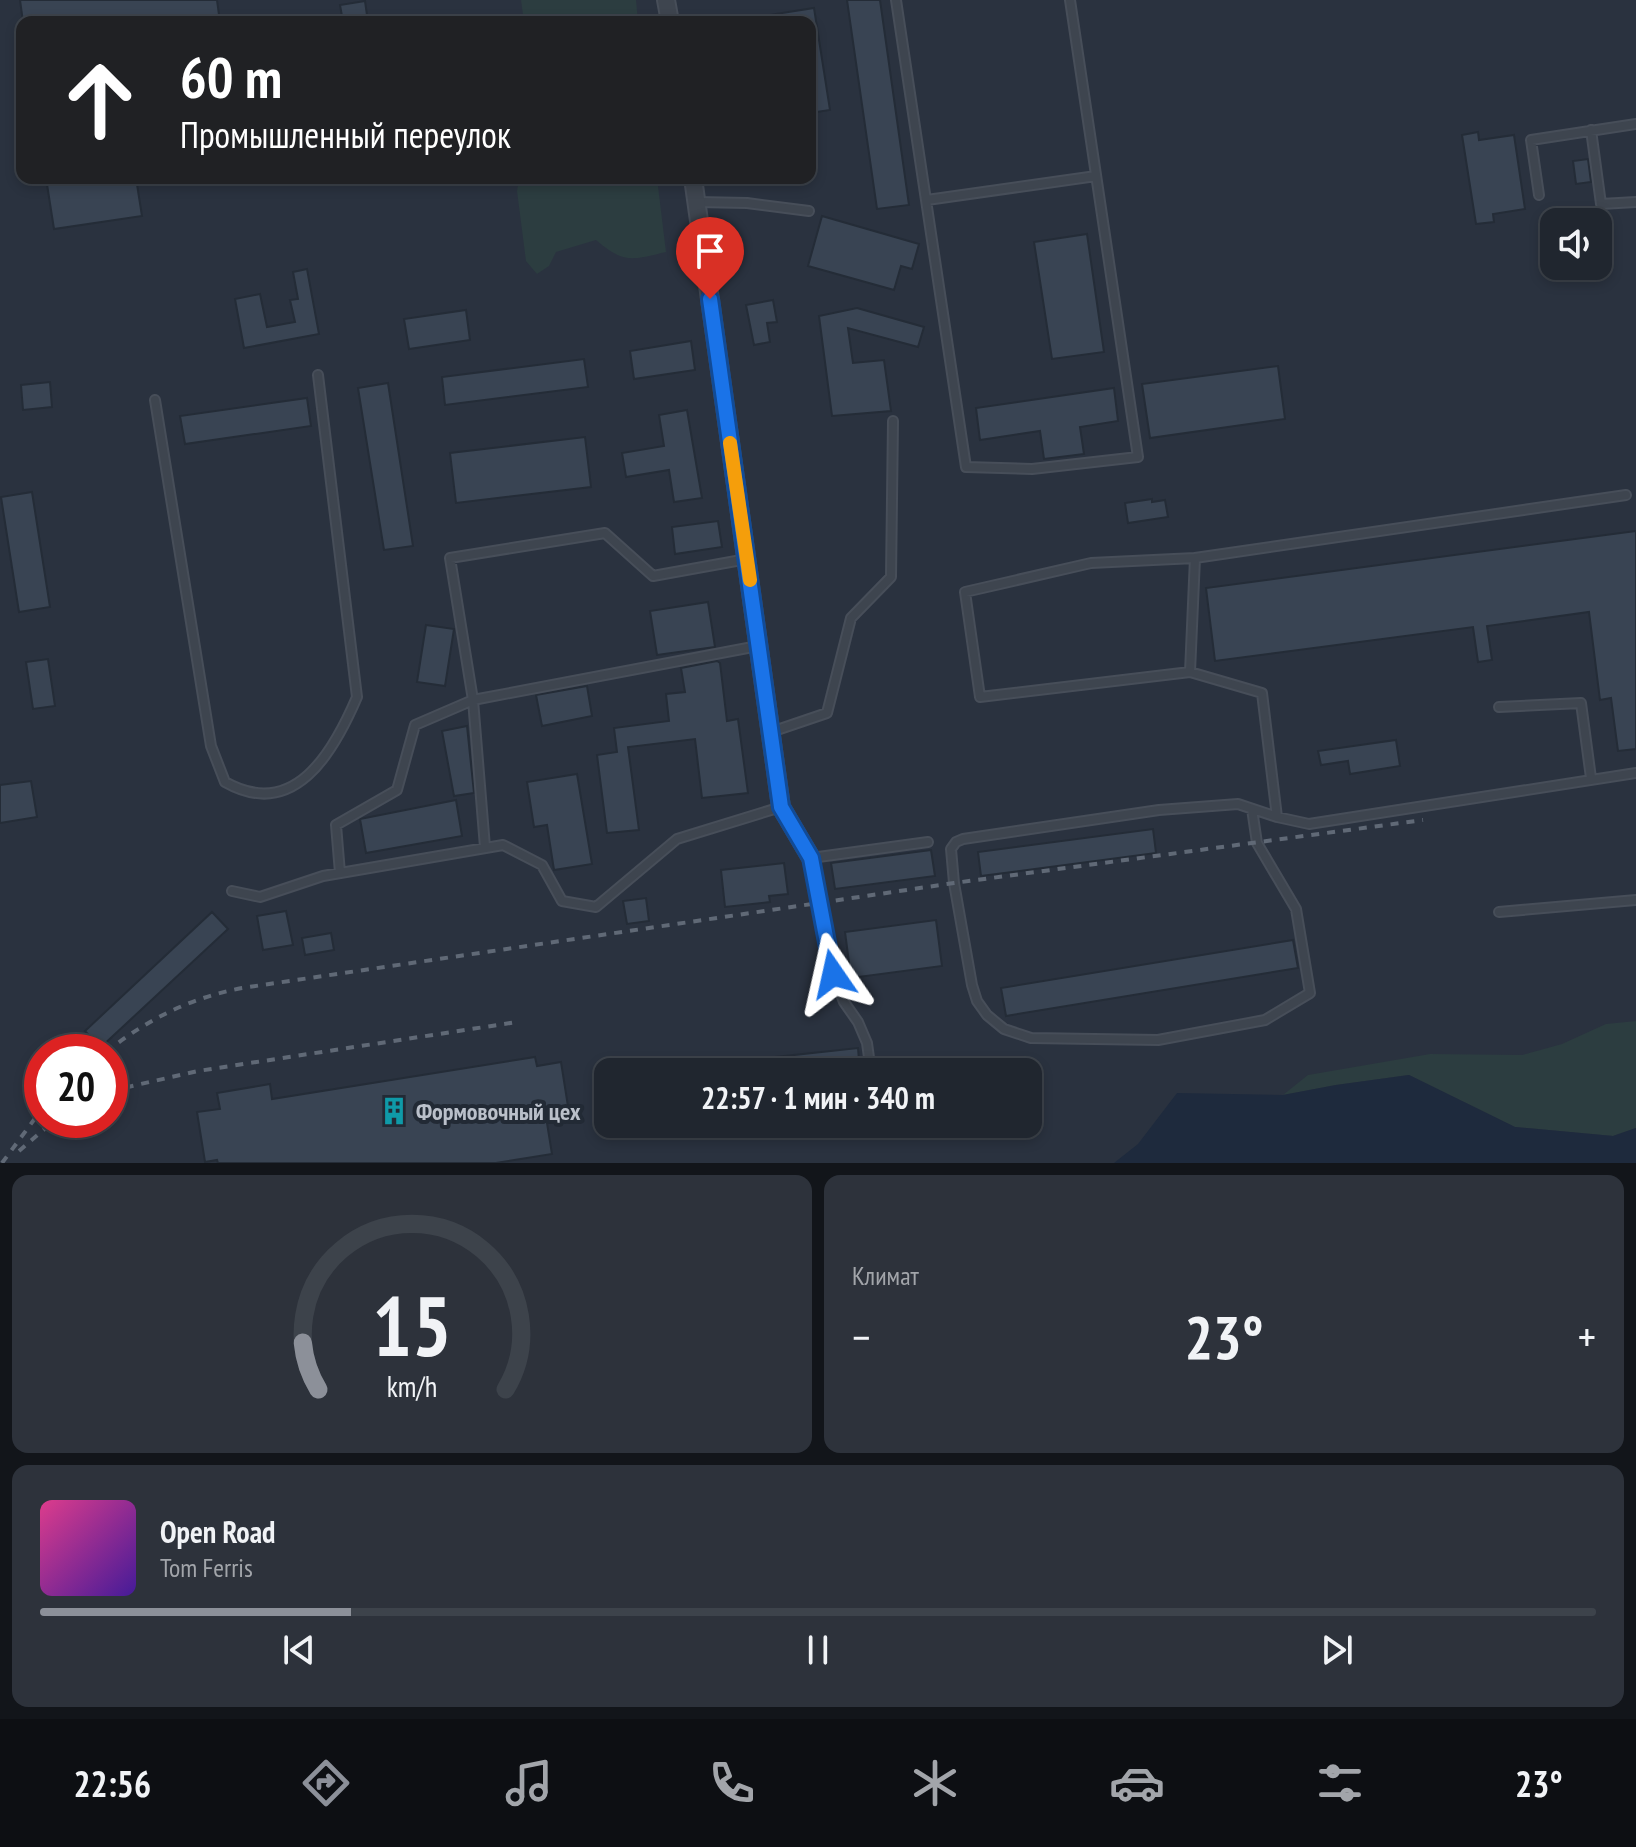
<!DOCTYPE html>
<html lang="ru">
<meta charset="utf-8">
<style>
:root{--surface:#20262f;--page:#2d323b;--text:#f1f3f6;--muted:#a2a5aa;--line:#3d434b;--accent:#8c9099}
body{margin:0;font-family:"PT Sans Narrow",sans-serif;background:var(--page);color:var(--text);height:100vh;display:flex;flex-direction:column;font-size:30px;white-space:nowrap}
*{box-sizing:border-box;margin:0}
p{font-size:26px;color:var(--muted)}
.icon{flex:none;width:44px;height:44px;fill:none;stroke:currentColor;stroke-width:2;stroke-linecap:round;stroke-linejoin:round}
.map{position:relative;height:1163px;overflow:hidden}
.side{display:flex;flex-direction:column;gap:12px;padding:12px;background:#12151a;flex:1}
.side>*{flex:none}
.banner{position:absolute;left:16px;top:16px;width:800px;height:168px;border-radius:16px;box-shadow:0 4px 12px #0003,0 0 0 2px var(--line);background:#202124;color:#fff;overflow:hidden}
.fabs{position:absolute;left:1540px;top:208px;display:grid;gap:16px}
.fabs a{display:grid;place-items:center;width:72px;height:72px;border-radius:16px;background:var(--surface);box-shadow:0 4px 12px #0003,0 0 0 2px var(--line);font-size:40px}
.speed{position:absolute;left:24px;top:1034px;display:flex;gap:16px;font-size:40px;font-weight:700;text-align:center}
.speed>*{display:grid;place-content:center;width:104px;height:104px;border-radius:50%;background:var(--surface);box-shadow:0 4px 12px #0003,0 0 0 2px var(--line);line-height:1}
.speed .limit{border:12px solid #d22;background:#fff;color:#111}
.pin{position:absolute;display:grid;place-items:center;width:68px;height:68px;color:#fff;margin:-82px -34px;border-radius:50% 50% 50% 0;rotate:-45deg;box-shadow:0 0 8px #0007}
.pin .icon{rotate:45deg}
.me{position:absolute;width:88px;margin:-44px;rotate:349deg;stroke-linejoin:round;filter:drop-shadow(0 0 6px #0008)}
.turn{display:flex;align-items:center;gap:28px;height:168px;padding:0 32px;font-size:36px}
.turn .icon{width:104px;height:104px;stroke-width:2.5}
.turn b{display:block;font-size:56px;line-height:68px}
.big{font-size:60px;font-weight:700;line-height:1.1}
.side .card{flex:1;display:flex;flex-direction:column;justify-content:center;gap:12px;min-width:0;padding:0 28px;border-radius:16px;background:var(--page)}
.side .dial{align-items:center;gap:0}
.dial svg{height:208px;overflow:visible;fill:none;stroke:var(--line);stroke-width:7;stroke-linecap:round;text-anchor:middle}
.dial text{fill:var(--text);stroke:none}
.song{display:flex;align-items:center;gap:24px}
.cover{width:96px;height:96px;border-radius:12px;background:linear-gradient(135deg,hsl(330 70% 55%),hsl(260 70% 35%))}
.played{height:8px;border-radius:4px;background:linear-gradient(90deg,var(--accent) 20%,var(--line) 20%)}
.keys{display:flex;justify-content:space-around;direction:ltr}
.heat{display:flex;justify-content:space-between;align-items:center;font-size:44px;direction:ltr}
.side .tiles{flex:1;display:grid;gap:12px;grid-template-columns:1fr 1fr}
.card:last-child{grid-column:span 2}
.trip{position:absolute;left:594px;top:1058px;width:448px;height:80px;border-radius:16px;background:var(--surface);box-shadow:0 4px 12px #0003,0 0 0 2px var(--line);font-weight:700;line-height:80px;text-align:center}
.dock{display:flex;height:128px;justify-content:space-around;align-items:center;background:#0d0f13;color:var(--muted)}
.dock .icon{width:56px;height:56px}
.dock .current{color:var(--accent)}
.dock b{font-size:36px;color:var(--text)}
.map>svg:first-child{display:block}
.green{fill:#2c3d40}
.water{fill:#1e2a3d}
.building{fill:#394453;stroke:#242c37;stroke-width:2}
.lines{fill:none;stroke-linecap:round;stroke-linejoin:round}
.service-casing{stroke:#474e59;stroke-width:12}
.minor-casing{stroke:#474e59;stroke-width:20}
.service{stroke:#3e454f;stroke-width:8}
.minor{stroke:#3e454f;stroke-width:16}
.rail{stroke:#606976;stroke-width:4;stroke-dasharray:8 8;stroke-linecap:butt}
.route-casing{stroke:#114b97;stroke-width:20}
.route{stroke:#1a73e8;stroke-width:14}
.slow{stroke:#f59e0b;stroke-width:14}
.labels{text-anchor:middle;dominant-baseline:central;stroke-width:8;stroke-linejoin:round;paint-order:stroke}
.poi-label{font-size:24px;font-weight:bold;fill:#bac0ca;stroke:#222a35;text-anchor:start}
</style>
<div class="map">
<svg width="1636" height="1163" viewBox="0 0 1636 1163">
<rect width="100%" height="100%" fill="#2a323f"/>
<!-- green -->
<path class="green" d="M521 0H636L638 22H524Z
M519 178H657L666 252C632 260 624 264 596 240L556 252 549 266 537 274 526 261 517 191Z
M1636 1021V1128L1613 1136 1515 1127 1409 1075 1336 1085 1283 1095 1308 1075 1430 1054 1522 1055 1562 1044 1606 1024Z"/>
<!-- water -->
<path class="water" d="M1409 1075 1515 1127 1613 1136 1636 1128V1163H1114L1138 1144 1177 1093 1283 1095 1336 1085Z"/>
<!-- building -->
<path class="building" d="M20 0H217L220 22H23Z
M847 0H880L909 205 877 209Z
M365 1 368 22H343L340 5Z
M814 8 830 110 810 113 811 22H763V16Z
M1478 132 1479 140 1514 135 1525 209 1493 214 1494 222 1476 224 1462 135Z
M1588 159 1591 182 1576 184 1573 161Z
M46 178H136L142 216 54 229Z
M822 216 919 244 912 269 901 266 894 290 808 266Z
M1087 234 1104 352 1052 359 1034 242Z
M307 269 319 334 244 348 235 299 260 294 267 327 295 322 290 300 298 299 293 272Z
M773 300 777 322 767 323 770 342 754 345 746 305Z
M857 308 924 327 918 347 848 328 853 363 884 360 891 411 832 416 819 316Z
M466 310 470 340 409 349 404 319Z
M691 341 695 370 634 379 630 351Z
M584 359 588 387 445 405 442 377Z
M1278 366 1285 419 1150 438 1142 384Z
M50 382 52 407 23 410 21 385Z
M388 383 413 546 384 550 358 388Z
M1114 388 1118 421 1080 427 1084 454 1044 459 1040 431 980 440 976 408Z
M307 398 311 426 185 444 180 416Z
M687 410 702 498 674 502 669 470 626 477 622 453 664 446 659 415Z
M585 437 591 487 456 503 450 453Z
M32 492 50 607 19 612 1 497Z
M1152 499V502L1165 500 1168 517 1128 523 1125 503Z
M718 521 722 547 675 554 672 527Z
M1636 531V749L1618 751 1611 698 1600 700 1589 612 1487 626 1492 660 1478 662 1473 627 1215 661 1206 588Z
M708 602 715 647 657 655 650 611Z
M426 625 454 629 445 686 417 682Z
M48 659 55 706 33 709 26 662Z
M717 661 720 663 727 721 738 719 748 793 702 798 695 739 628 747 639 830 607 833 597 755 617 752 614 728 669 721 666 694 685 692 681 668Z
M587 686 592 716 542 726 536 695Z
M467 726 474 793 454 796 442 731Z
M1396 740 1400 766 1350 774 1348 761 1321 765 1318 751Z
M577 774 592 864 554 870 547 825 534 827 527 782Z
M31 781 37 817 0 823V785Z
M456 800 462 836 366 853 360 819Z
M1153 829 1156 853 981 876 978 852Z
M931 850 935 876 835 889 831 863Z
M784 863 788 894 769 896 770 902 725 907 721 870Z
M646 898 649 921 627 924 623 901Z
M286 911 293 945 263 950 257 916Z
M212 912 228 929 100 1048 85 1031Z
M936 920 942 966 851 978 845 932Z
M331 933 334 950 305 955 302 938Z
M1293 940 1298 968 1006 1016 1001 988Z
M858 1048 860 1072H778L776 1057Z
M535 1057 537 1066 561 1062 570 1119 547 1123 552 1154 496 1163H218L217 1160 205 1162 197 1112 220 1109 217 1093 270 1084 272 1099Z"/>
<g class="lines">
<defs>
<path id="service" d="M896 0 966 467 1032 469 1138 457 1070 0
M1591 130 1601 204 1636 202
M1539 195 1531 140 1636 124
M927 200 1096 176
M697 202 747 203 809 211
M155 400 211 746 225 782C294 821 333 753 357 697L318 375
M1190 672 980 697 965 592 1091 563 1195 558
M1499 707 1581 703 1591 778
M771 732 827 713 851 618 891 577 893 421
M1252 809 1257 843 1296 909 1310 993 1265 1020 1158 1040 1031 1038 1004 1029 987 1015 977 1001 972 985 954 883 951 849 956 842 963 839 1159 810 1238 804 1277 817 1309 824 1636 773
M1277 817 1262 693 1190 672 1195 558 1626 495
M485 847 473 700 450 558 605 533 653 576 747 559
M340 873 336 825 397 790 415 725 473 700 758 646
M232 891 260 897 323 876 503 845 542 865 562 901 596 907 677 839 781 807
M1499 912 1636 900
M871 1072 867 1043 858 1022 844 1002 833 974 811 858 928 842
M806 1127 848 1124"/>
<path id="minor" d="M666 0 670 22
M693 178 781 807 811 858"/>
</defs>
<!-- service casing -->
<use href="#service" class="service-casing"/>
<!-- minor casing -->
<use href="#minor" class="minor-casing"/>
<!-- service -->
<use href="#service" class="service"/>
<!-- minor -->
<use href="#minor" class="minor"/>
<!-- rail -->
<path class="rail" d="M106 1052C148 1019 190 998 242 988L954 883 1423 820
M110 1091 198 1071 517 1022
M19 1151 55 1120
M2 1163 42 1109"/>
</g>
<g class="lines">
<defs>
<path id="route" d="M710 299 781 807 811 858 833 974"/>
</defs>
<!-- route casing -->
<use href="#route" class="route-casing"/>
<!-- route -->
<use href="#route" class="route"/>
<!-- slow -->
<path class="slow" d="M730 443 750 580"/>
</g>
<!-- icons -->
<defs>
<symbol id="building-bare" viewBox="-9 -9 18 18"><path d="M-4-6H4V6H1V3H-1V6H-4ZM-2.5-4.3h1.7v1.8h-1.7ZM.8-4.3h1.7v1.8H.8ZM-2.5-1h1.7V.8h-1.7ZM.8-1h1.7V.8H.8Z" fill="#0f9aa8" stroke="#222a35" stroke-width="2.5" paint-order="stroke"/></symbol>
</defs>
<g fill-rule="evenodd">
<use href="#building-bare" x="374" y="1091" width="40" height="40"/>
</g>
<g class="labels">
<!-- poi labels -->
<g class="poi-label">
<text x="416" y="1111">Формовочный цех</text>
</g>
</g>
</svg>
<div class="fabs">
<a><svg class="icon" aria-label="sound" viewBox="0 0 24 24"><path d="M4 9h4l5-4v14l-5-4H4zM17 9q2 3 0 6"/></svg></a>
</div>
<div class="speed"><div class="limit">20</div></div>
<div class="pin" style="left:710px;top:299px;background:#d93025"><svg class="icon" aria-label="arrive" viewBox="0 0 24 24"><path d="M6 21V4h12l-3 4 3 4H6"/></svg></div>
<svg class="me" style="left:833px;top:974px" viewBox="-20 -20 40 40"><path d="M0-17L14 15 0 8-14 15z" fill="#1a73e8" stroke="#fff" stroke-width="4"/></svg>
<div class="trip">22:57 · 1 мин · 340 m</div>
<div class="banner">
<div class="turn"><svg class="icon" aria-label="ahead" viewBox="0 0 24 24"><path d="M12 20V5M6 11l6-6 6 6"/></svg><div><b>60 m</b>Промышленный переулок</div></div>
</div>
</div>
<section class="side">
<div class="tiles">
<div class="card dial"><svg viewBox="0 0 100 80">
<path d="M14 69A42 42 0 1 1 86 69"/>
<path d="M14 69A42 42 0 0 1 8 51" stroke="#8c9099"/>
<text x="50" y="56" font-size="32" font-weight="700">15</text>
<text x="50" y="72" font-size="11">km/h</text>
</svg></div>
<div class="card"><p>Климат</p>
<div class="heat"><a>−</a><b class="big">23°</b><a>+</a></div>
</div>
<div class="card">
<div class="song"><i class="cover"></i><div><b>Open Road</b><p>Tom Ferris</p></div></div>
<div class="played"></div>
<div class="keys"><svg class="icon" aria-label="previous" viewBox="0 0 24 24"><path d="M18 5L8 12l10 7zM5 5v14"/></svg><svg class="icon" aria-label="pause" viewBox="0 0 24 24"><path d="M8 5v14M16 5v14"/></svg><svg class="icon" aria-label="next" viewBox="0 0 24 24"><path d="M6 5l10 7-10 7zM19 5v14"/></svg></div>
</div>
</div>
</section>
<nav class="dock">
<b>22:56</b>
<svg class="icon current" aria-label="directions" viewBox="0 0 24 24"><path d="M12 3l9 9-9 9-9-9zM9 14v-3h6M13 9l2 2-2 2"/></svg>
<svg class="icon" aria-label="music" viewBox="0 0 24 24"><path d="M9 18V5l10-2v13"/><circle cx="6" cy="18" r="3"/><circle cx="16" cy="16" r="3"/></svg>
<svg class="icon" aria-label="phone" viewBox="0 0 24 24"><path d="M5 4h4l2 5-3 2q2 4 5 5l2-3 5 2v4C11 20 4 13 5 4z"/></svg>
<svg class="icon" aria-label="climate" viewBox="0 0 24 24"><path d="M12 3v18M4 7l16 10M4 17L20 7"/></svg>
<svg class="icon" aria-label="car" viewBox="0 0 24 24"><path d="M5 17H2v-5l4-1 3-4h7l3 4 3 1v5h-3M9 17h6M6 11h13"/><circle cx="7" cy="17" r="2"/><circle cx="17" cy="17" r="2"/></svg>
<svg class="icon" aria-label="filters" viewBox="0 0 24 24"><path d="M4 7h16M4 17h16"/><circle cx="9" cy="7" r="2"/><circle cx="15" cy="17" r="2"/></svg>
<b>23°</b>
</nav>
